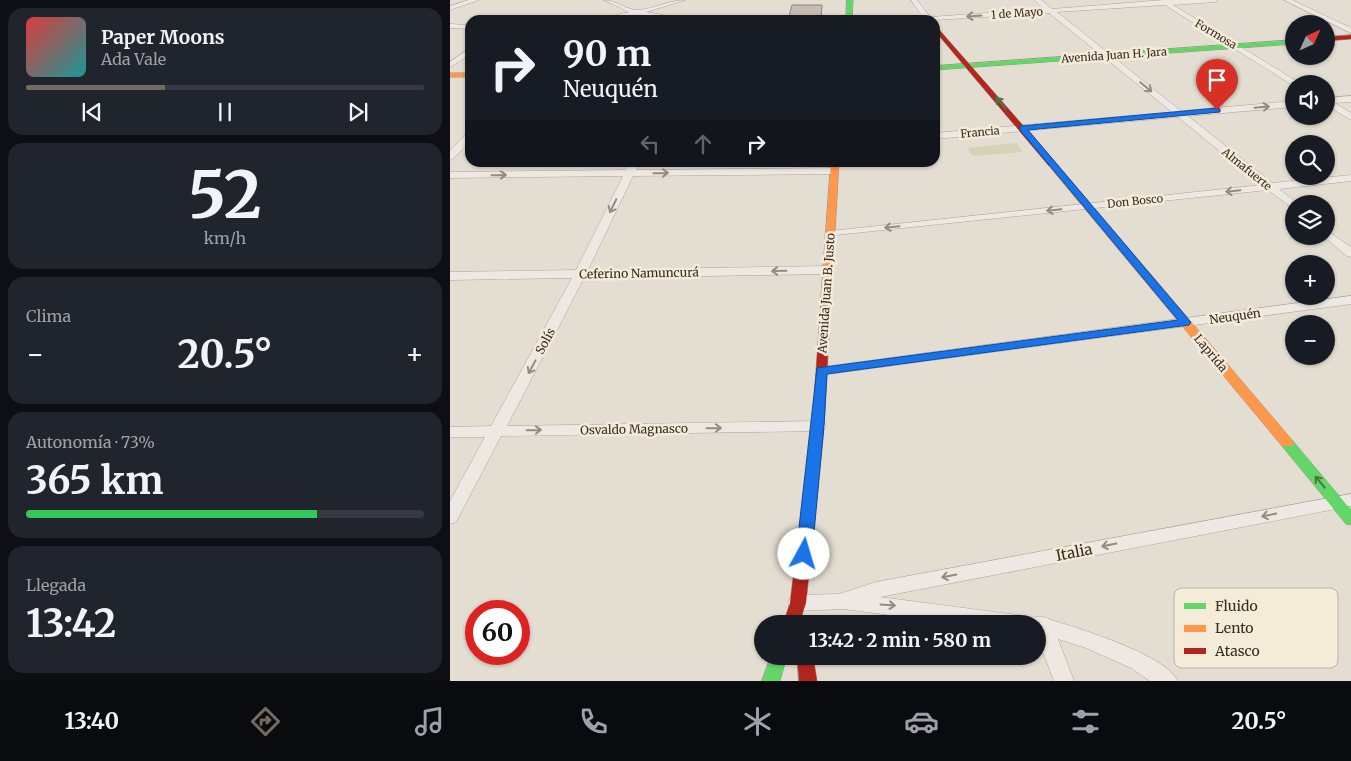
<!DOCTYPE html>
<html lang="es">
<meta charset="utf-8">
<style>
:root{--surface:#171b24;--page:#20242c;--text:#f1f3f6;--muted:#9ea1a6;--line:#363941;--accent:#756a60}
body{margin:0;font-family:Merriweather,serif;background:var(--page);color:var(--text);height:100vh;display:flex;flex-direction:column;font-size:19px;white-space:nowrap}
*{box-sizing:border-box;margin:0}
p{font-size:16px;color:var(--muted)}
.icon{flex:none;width:28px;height:28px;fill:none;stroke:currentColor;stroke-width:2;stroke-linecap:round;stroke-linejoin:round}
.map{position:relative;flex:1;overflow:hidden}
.panel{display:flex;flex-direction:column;gap:8px;padding:8px;background:#0d0f14;width:450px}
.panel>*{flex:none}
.top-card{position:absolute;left:15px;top:15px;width:475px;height:152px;border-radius:15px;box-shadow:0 1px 4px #0004;background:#171b24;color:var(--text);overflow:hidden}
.needle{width:32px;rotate:45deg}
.tools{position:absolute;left:835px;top:15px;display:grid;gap:10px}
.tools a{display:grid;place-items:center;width:50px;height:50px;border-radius:50%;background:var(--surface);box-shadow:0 1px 4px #0004;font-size:25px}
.speed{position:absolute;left:15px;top:600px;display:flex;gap:10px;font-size:25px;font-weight:700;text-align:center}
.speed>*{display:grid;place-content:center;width:65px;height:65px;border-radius:50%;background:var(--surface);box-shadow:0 1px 4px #0004;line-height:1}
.speed .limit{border:8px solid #d22;background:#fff;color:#111}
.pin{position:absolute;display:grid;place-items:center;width:42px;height:42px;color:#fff;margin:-51px -21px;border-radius:50% 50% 50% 0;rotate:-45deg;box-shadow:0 0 5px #0007}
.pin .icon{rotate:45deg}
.me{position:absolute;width:55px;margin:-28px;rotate:6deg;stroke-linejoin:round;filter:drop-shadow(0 0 4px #0008)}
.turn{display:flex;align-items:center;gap:18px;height:105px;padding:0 15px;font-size:22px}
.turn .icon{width:65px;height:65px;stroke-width:2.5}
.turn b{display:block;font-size:35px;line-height:42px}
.lanes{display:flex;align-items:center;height:48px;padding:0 15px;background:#0003;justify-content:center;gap:25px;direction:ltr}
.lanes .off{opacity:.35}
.big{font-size:38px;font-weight:700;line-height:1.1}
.panel .tile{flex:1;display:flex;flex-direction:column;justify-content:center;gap:8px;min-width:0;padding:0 18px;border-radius:15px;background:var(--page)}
.panel .dial{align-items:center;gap:0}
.dial b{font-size:65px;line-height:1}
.song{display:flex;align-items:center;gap:15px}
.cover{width:60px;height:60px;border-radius:8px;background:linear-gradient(135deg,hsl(0 70% 55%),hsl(180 70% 35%))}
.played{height:5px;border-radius:2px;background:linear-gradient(90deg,var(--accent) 35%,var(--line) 35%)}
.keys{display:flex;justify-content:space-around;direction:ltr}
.heat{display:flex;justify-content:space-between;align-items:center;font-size:28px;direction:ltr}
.charge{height:8px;border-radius:4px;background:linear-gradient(90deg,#34c759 73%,var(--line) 0)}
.trip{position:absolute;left:304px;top:615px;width:292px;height:50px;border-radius:25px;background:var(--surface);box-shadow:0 1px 4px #0004;font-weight:700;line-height:50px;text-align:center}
.tabs{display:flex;height:80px;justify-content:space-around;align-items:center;background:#090b0e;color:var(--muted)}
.tabs .icon{width:35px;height:35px}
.tabs .on{color:var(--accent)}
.tabs b{font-size:22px;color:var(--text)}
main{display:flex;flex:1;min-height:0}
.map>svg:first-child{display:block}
.green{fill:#d4d3b5}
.building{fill:#c8bdb3;stroke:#8c847d}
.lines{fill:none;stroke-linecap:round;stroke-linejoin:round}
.street-casing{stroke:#aaa39a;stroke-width:1}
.fast-casing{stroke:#9a938a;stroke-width:1}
.slow-casing{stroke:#9a938a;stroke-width:1}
.jam-casing{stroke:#9a938a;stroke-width:1}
.street{fill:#ede9e2;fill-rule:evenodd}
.fast{fill:#63d668;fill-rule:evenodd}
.slow{fill:#ff974d;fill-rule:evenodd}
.jam{fill:#b3261e;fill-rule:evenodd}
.oneway{stroke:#938a82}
.oneway2{stroke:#4c7842}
.route{fill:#1a73e8;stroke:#114b97}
.labels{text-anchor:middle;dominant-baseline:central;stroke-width:5;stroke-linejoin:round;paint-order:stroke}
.far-street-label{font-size:11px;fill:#392c22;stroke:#f4ebd9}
.street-label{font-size:12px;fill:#392c22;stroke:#f4ebd9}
.near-street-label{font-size:15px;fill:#392c22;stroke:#f4ebd9}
.key{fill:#f4ebd9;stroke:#bcb2a2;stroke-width:1}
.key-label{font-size:14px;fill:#392c22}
</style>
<main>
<section class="panel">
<div class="tile">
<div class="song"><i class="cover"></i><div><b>Paper Moons</b><p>Ada Vale</p></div></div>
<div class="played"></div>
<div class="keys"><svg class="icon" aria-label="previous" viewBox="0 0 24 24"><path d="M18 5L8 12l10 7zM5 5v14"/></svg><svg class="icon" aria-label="pause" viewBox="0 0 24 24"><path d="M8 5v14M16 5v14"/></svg><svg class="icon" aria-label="next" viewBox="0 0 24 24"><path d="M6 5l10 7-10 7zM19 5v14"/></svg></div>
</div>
<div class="tile dial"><b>52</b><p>km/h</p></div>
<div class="tile"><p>Clima</p>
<div class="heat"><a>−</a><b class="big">20.5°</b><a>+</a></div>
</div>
<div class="tile"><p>Autonomía · 73%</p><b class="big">365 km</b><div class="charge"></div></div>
<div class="tile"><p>Llegada</p><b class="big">13:42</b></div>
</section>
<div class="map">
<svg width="901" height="681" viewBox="0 0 901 681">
<rect width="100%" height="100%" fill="#e4ded2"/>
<!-- green -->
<path class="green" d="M566 143 573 152 523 156 517 148Z"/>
<!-- building -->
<path class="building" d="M342 5H372L371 20H338Z"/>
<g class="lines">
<defs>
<path id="street" d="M19 0H29L0 10V6Z
M154 0C166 0 178 11 188 10 204 9 219 0 235 0L196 12 242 20C224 20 206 16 187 15 173 15 159 20 145 20L179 12Z
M461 0H467L480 17 594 9 584 0H591L602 9 714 0H768L765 2 723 5 851 84H844V86L715 5 607 12 731 111 844 101V107L738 116 822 183 901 175V181L829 189 848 204H844V209L818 190 376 236 374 234 376 232 380 231 811 185 728 117 485 139V133L722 112 599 13 485 20H457L473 17Z
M834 0H842L901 28V33Z
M0 24 20 25V29L0 28Z
M17 50H20V55L0 67V62Z
M901 96V102L885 103 901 113V120L876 105V98Z
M20 132V141L3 159 0 160V151L17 133Z
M180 162H190L186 170 384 168 389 171 384 174 183 176 138 270 378 266 384 270 378 274 134 278 57 426 368 421 374 422 376 426 374 430 368 431 51 436 6 522 0 524V501L35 437H0V427L41 426 122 278 0 280V272L126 270 173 176 0 178V172L176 170Z
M876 230 901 247V257L897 256 873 236H876Z
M901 296V304L372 375 367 374 365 371 367 368 372 367Z
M901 494V506L430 597 575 616C583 619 586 616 593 617 598 618 603 621 608 622 634 630 717 656 728 681H700L681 668 636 648 608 639 624 681H604L588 639V624H509L393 609 348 611 341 609 338 603 341 597 348 595 389 594 426 582Z"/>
<path id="fast" d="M397 0H403L402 20H396Z
M844 40V44L485 70V66Z
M837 439 842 440 901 510V525L896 524 832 446 830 443 832 440Z
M321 656H337L330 681H312Z"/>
<path id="slow" d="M0 73H20V77H0Z
M381 162H389L381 301 376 304 371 301Z
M599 162H605L842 440 844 443 842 446H832L599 166Z"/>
<path id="jam" d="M485 25 605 162V166H599L485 31Z
M901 35V39L876 41V37Z
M376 298 381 301 374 426 356 603 349 624H333L340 603 362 426 371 301Z
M347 656H363L367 681H349Z"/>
</defs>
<!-- street casing -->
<use href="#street" class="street-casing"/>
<!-- fast casing -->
<use href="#fast" class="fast-casing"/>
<!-- slow casing -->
<use href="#slow" class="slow-casing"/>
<!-- jam casing -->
<use href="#jam" class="jam-casing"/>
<!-- street -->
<use href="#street" class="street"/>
<!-- fast -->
<use href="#fast" class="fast"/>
<!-- slow -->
<use href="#slow" class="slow"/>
<!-- jam -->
<use href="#jam" class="jam"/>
</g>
<!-- one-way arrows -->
<defs><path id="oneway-shaft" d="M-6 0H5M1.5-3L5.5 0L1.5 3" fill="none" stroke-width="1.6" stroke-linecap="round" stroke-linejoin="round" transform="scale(1.25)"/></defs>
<g class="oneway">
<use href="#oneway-shaft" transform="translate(524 16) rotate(176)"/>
<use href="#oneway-shaft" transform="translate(696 87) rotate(39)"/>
<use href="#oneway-shaft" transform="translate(812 107) rotate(-5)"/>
<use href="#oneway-shaft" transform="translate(211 173) rotate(-1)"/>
<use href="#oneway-shaft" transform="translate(49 175) rotate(-1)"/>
<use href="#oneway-shaft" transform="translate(783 191) rotate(174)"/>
<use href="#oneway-shaft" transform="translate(163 206) rotate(116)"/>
<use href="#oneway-shaft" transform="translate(604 210) rotate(174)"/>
<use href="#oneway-shaft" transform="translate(442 227) rotate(174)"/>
<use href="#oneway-shaft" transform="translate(329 271) rotate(179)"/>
<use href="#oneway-shaft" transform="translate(82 367) rotate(118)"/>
<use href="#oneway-shaft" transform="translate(264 428) rotate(-1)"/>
<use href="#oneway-shaft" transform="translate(84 430) rotate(-1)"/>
<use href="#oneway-shaft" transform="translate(819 515) rotate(169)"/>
<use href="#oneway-shaft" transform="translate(659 545) rotate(169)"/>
<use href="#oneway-shaft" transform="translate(499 576) rotate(169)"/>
<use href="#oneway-shaft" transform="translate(438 605) rotate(4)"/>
</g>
<g class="oneway2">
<use href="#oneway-shaft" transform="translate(551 103) rotate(-130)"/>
<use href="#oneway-shaft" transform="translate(870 482) rotate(-130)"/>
</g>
<!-- route -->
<path class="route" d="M767 108 770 109V112L578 130 739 320 741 322 739 325 377 374 374 426 362 554 359 558 354 560 349 558 346 554 367 368 728 320 570 130V126Z"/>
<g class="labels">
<!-- far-street labels -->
<g class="far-street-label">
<text transform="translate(567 13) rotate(-4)">1 de Mayo</text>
<text transform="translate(766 34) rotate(31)">Formosa</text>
<text transform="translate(664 55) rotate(-4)">Avenida Juan H. Jara</text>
<text transform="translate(530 132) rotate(-5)">Francia</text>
<text transform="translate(797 169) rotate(39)">Almafuerte</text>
<text transform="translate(685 201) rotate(-6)">Don Bosco</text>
</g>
<!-- street labels -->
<g class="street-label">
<text transform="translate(189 273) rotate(-1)">Ceferino Namuncurá</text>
<text transform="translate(376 293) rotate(-86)">Avenida Juan B. Justo</text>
<text transform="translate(785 316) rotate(-8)">Neuquén</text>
<text transform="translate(95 341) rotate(-62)">Solís</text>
<text transform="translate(761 353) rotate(50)">Laprida</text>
<text transform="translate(184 429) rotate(-1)">Osvaldo Magnasco</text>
</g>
<!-- near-street labels -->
<g class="near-street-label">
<text transform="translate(624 552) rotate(-11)">Italia</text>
</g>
</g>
<!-- legend -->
<rect x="724" y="588" width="164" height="80" rx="8" class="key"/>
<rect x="734" y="603" width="22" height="6" fill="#63d668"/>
<rect x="734" y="625" width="22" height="7" fill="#ff974d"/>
<rect x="734" y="648" width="22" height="6" fill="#b3261e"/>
<g class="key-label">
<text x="765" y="611">Fluido</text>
<text x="765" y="633">Lento</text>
<text x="765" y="656">Atasco</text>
</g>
</svg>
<div class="tools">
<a><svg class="needle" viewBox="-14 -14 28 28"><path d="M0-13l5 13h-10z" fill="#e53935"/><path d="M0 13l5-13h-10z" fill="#9ea1a6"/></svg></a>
<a><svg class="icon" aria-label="sound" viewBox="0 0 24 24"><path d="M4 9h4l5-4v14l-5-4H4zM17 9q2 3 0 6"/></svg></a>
<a><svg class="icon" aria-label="search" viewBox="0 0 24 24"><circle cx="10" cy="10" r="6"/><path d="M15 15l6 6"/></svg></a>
<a><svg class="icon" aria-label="layers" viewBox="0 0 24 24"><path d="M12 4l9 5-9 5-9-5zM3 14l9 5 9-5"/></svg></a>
<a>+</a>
<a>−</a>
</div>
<div class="speed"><div class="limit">60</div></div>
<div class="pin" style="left:767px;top:110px;background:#d93025"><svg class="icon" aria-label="arrive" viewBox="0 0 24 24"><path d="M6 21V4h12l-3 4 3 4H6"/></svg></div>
<svg class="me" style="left:354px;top:554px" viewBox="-20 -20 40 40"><circle r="19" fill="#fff"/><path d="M0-13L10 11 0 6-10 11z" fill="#1a73e8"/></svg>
<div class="trip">13:42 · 2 min · 580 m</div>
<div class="top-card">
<div class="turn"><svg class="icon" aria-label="right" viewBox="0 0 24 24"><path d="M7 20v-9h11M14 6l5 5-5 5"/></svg><div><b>90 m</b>Neuquén</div></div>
<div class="lanes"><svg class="icon off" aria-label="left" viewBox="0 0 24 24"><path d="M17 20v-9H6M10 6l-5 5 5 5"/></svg><svg class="icon off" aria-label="ahead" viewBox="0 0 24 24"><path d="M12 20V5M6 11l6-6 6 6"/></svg><svg class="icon" aria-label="right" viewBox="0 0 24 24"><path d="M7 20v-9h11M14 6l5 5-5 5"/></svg></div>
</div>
</div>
</main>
<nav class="tabs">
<b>13:40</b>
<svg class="icon on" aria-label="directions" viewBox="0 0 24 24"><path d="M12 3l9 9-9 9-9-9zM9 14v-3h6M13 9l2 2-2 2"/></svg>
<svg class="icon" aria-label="music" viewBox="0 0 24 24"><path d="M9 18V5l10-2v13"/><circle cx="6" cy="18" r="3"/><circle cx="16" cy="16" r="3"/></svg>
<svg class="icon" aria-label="phone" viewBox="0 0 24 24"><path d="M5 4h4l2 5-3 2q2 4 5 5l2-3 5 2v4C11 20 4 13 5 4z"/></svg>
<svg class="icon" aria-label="climate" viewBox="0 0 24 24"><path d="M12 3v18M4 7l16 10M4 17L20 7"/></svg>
<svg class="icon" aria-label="car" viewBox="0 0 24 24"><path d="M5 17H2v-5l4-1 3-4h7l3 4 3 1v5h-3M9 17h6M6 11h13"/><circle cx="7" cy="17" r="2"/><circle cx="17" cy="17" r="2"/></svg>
<svg class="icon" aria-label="filters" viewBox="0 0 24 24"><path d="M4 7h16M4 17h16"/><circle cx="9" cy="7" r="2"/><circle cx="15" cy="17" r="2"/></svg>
<b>20.5°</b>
</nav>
